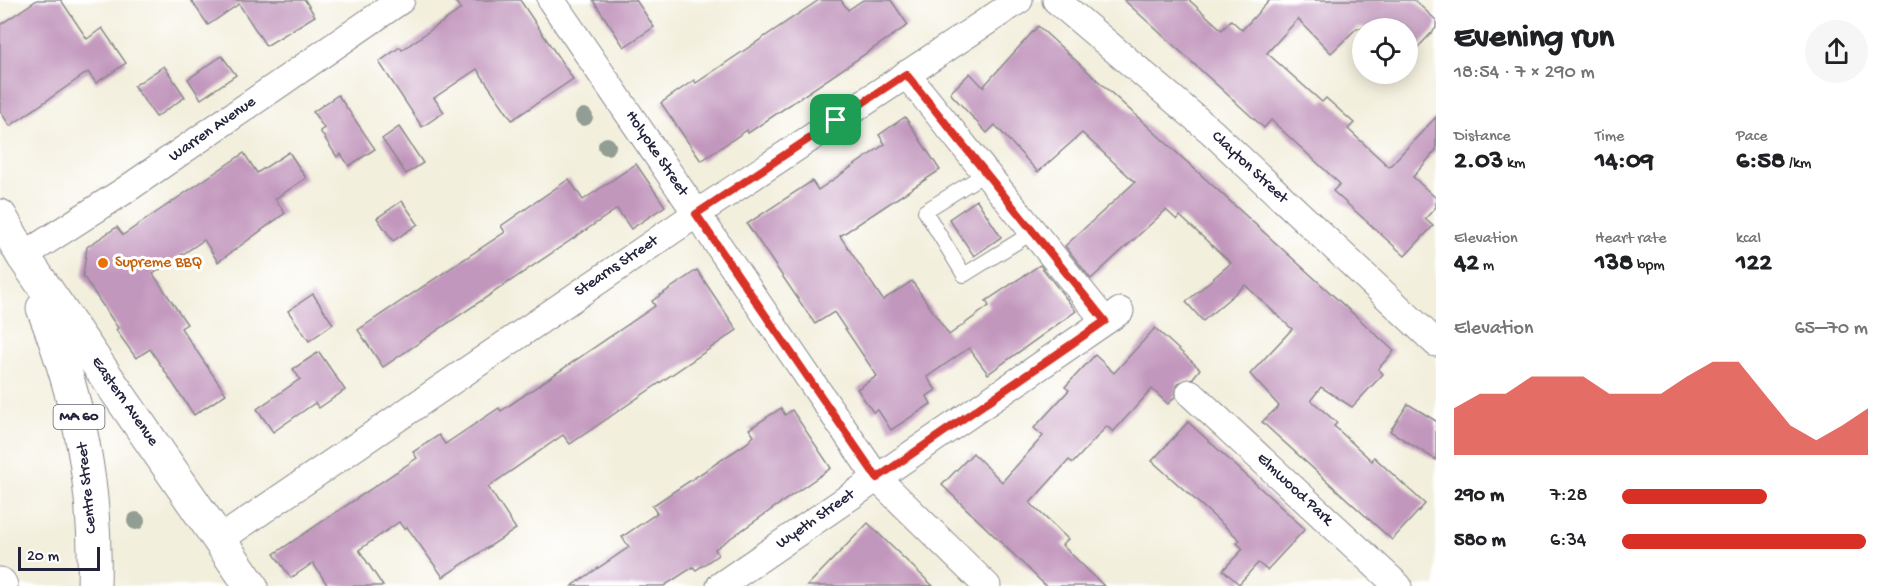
<!DOCTYPE html>
<html lang="en">
<head>
<meta charset="utf-8">
<style>
  :root { --surface:#fff; --page:#f6f6f6; --text:#202124; --muted:#757577; --accent:#d93025 }
  body { margin:0; font-family:"Gochi Hand",sans-serif; background:var(--page); color:var(--text); height:100vh; display:flex; flex-direction:column; font-size:22px; white-space:nowrap }
  * { box-sizing:border-box; margin:0 }
  p { font-size:20px; color:var(--muted) }
  .icon { flex:none; width:33px; height:33px; fill:none; stroke:currentColor; stroke-width:2; stroke-linecap:round; stroke-linejoin:round }
  .map { position:relative; flex:1; overflow:hidden }
  .details { display:flex; flex-direction:column; background:var(--surface); width:450px }
  .details>* { flex:none }
  .fabs { position:absolute; left:1352px; top:18px; display:grid; gap:12px }
  .fabs a { display:grid; place-items:center; width:66px; height:66px; border-radius:50%; background:var(--surface); box-shadow:0 3px 15px #0003; font-size:30px }
  .scale { position:absolute; left:18px; bottom:15px; width:82px; box-sizing:border-box; padding-left:6px; border:3px solid #22223b; border-top:0; font-size:16px; line-height:21px; white-space:nowrap; color:#22223b; -webkit-text-stroke:4px #fff; paint-order:stroke }
  .pin { position:absolute; display:grid; place-items:center; width:51px; height:51px; color:#fff; margin:-26px; border-radius:12px; box-shadow:0 3px 9px #0006 }
  .round { display:grid; place-items:center; flex:none; width:63px; height:63px; border-radius:32px; background:var(--page) }
  .head { display:flex; align-items:center; justify-content:space-between; height:102px; padding:0 18px }
  h1 { font-size:33px; font-weight:800; line-height:45px }
  .figures { display:grid; grid-template-columns:repeat(3,1fr); gap:9px; height:102px; padding:6px 18px }
  .figures div { display:grid; align-content:center }
  .figures b { font-size:26px; font-weight:800 }
  .figures small { font-size:16px; font-weight:400 }
  .figures p { font-size:16px }
  .chart { height:168px; padding:12px 18px }
  .chart p { display:flex; justify-content:space-between }
  .chart svg { width:100%; height:108px; margin-top:6px; fill:var(--accent); opacity:.7 }
  ul { padding:0 18px; list-style:none; font-size:20px }
  li { display:grid; grid-template-columns:96px 72px 1fr; align-items:center; height:45px }
  li i { height:15px; border-radius:8px; background:var(--accent) }
  main { display:flex; flex:1; min-height:0 }
  .map>svg:first-child { display:block }
  .building { fill:#c297bd }
  .lines { fill:none; stroke-linecap:round; stroke-linejoin:round }
  .lane-casing { stroke:#8a888c; stroke-width:16 }
  .street-casing { stroke:#8a888c; stroke-width:29 }
  .primary-casing { stroke:#8a888c; stroke-width:35 }
  .lane { stroke:#fff; stroke-width:14 }
  .street { stroke:#fff; stroke-width:27 }
  .primary { stroke:#fff; stroke-width:33 }
  .tree { fill:#929e94 }
  .route-casing { stroke:#fff; stroke-width:12 }
  .route { stroke:#d93025; stroke-width:8 }
  .food-dot { fill:#e8710a; stroke:#fff; stroke-width:2 }
  .labels { text-anchor:middle; dominant-baseline:central; stroke-width:6; stroke-linejoin:round; paint-order:stroke }
  .shield { fill:#fff; stroke:#646476; stroke-width:1.5 }
  .shield-label { font-size:15px; font-weight:bold; fill:#22223b }
  .street-label { font-size:16px; fill:#22223b; stroke:#fff }
  .food-label { font-size:16px; fill:#c56008; stroke:#fff; text-anchor:start }
</style>
</head>
<body>
<main>
<div class="map">
<svg width="1436" height="586" viewBox="0 0 1436 586">
  <rect width="100%" height="100%" fill="#fff"/>
  <filter id="ink" filterUnits="userSpaceOnUse"><feTurbulence type="fractalNoise" baseFrequency=".0167" numOctaves="2"/><feDisplacementMap in="SourceGraphic" scale="12" xChannelSelector="R" yChannelSelector="G"/><feConvolveMatrix kernelMatrix="1 2 1 2 8 2 1 2 1" color-interpolation-filters="sRGB"/></filter>
  <filter id="wash" filterUnits="userSpaceOnUse"><feTurbulence type="fractalNoise" baseFrequency=".008" numOctaves="4" result="noise"/><feDisplacementMap in="SourceGraphic" scale="24" xChannelSelector="R" yChannelSelector="G"/><feGaussianBlur stdDeviation="1.35" result="paint"/><feColorMatrix in="noise" values="0 0 0 0 0 0 0 0 0 0 0 0 0 0 0 0 0 1.4 0 .05"/><feComposite in="paint" operator="in"/></filter>
  <g filter="url(#wash)">
    <rect width="100%" height="100%" fill="#f3efdd"/>
    <g id="blocks">
      <g class="building">
        <polygon points="37,0 61,0 87,39 102,28 126,63 96,83 88,72 10,126 0,111 0,25"/>
        <polygon points="191,0 305,0 315,16 266,46 239,4 208,25"/>
        <polygon points="454,0 520,0 573,79 512,120 477,69 434,98 444,112 422,127 379,62 400,47 402,50 461,9"/>
        <polygon points="593,0 636,0 654,27 624,47"/>
        <polygon points="819,0 841,0 848,10 863,0 891,0 908,25 748,133 747,130 701,161 661,103 694,80 696,83"/>
        <polygon points="1124,0 1189,0 1222,30 1231,20 1242,30 1270,0 1414,0 1436,20 1436,28 1407,59 1407,28 1357,28 1331,53 1298,19 1267,53 1322,102 1326,98 1354,123 1348,129 1389,167 1436,117 1436,150 1413,177 1436,198 1436,207 1425,219 1433,226 1405,256 1333,191 1340,184 1271,120 1264,128"/>
        <polygon points="1038,26 1394,351 1378,369 1383,374 1352,407 1321,387 1311,400 1337,423 1334,426 1372,461 1374,457 1425,504 1392,540 1262,422 1279,406 1250,374 1292,329 1245,285 1203,321 1186,302 1231,263 1180,216 1177,220 1166,210 1091,279 1065,246 1135,182 1082,133 1038,172 995,125 987,133 950,93 970,73 983,87"/>
        <polygon points="222,56 236,75 201,99 188,79"/>
        <polygon points="164,66 185,97 156,117 134,86"/>
        <polygon points="338,95 375,149 349,166 341,154 337,157 320,131 324,128 313,112"/>
        <polygon points="905,117 940,170 840,236 883,300 912,281 949,335 989,306 986,301 1040,265 1076,311 988,374 969,348 927,377 936,390 927,396 931,404 891,430 878,410 873,412 857,389 877,376 834,312 815,324 747,224 812,181 818,190 885,144 879,135"/>
        <polygon points="399,127 423,163 406,174 382,139"/>
        <polygon points="289,152 306,178 275,199 285,213 218,262 204,240 153,274 187,324 181,328 226,394 194,415 150,349 136,358 116,330 118,328 83,276 87,247 117,227 123,235 244,153 257,173"/>
        <polygon points="636,164 665,206 631,229 617,209 383,367 358,330 505,232 501,226 569,179 583,200"/>
        <polygon points="977,200 1001,237 974,256 949,219"/>
        <polygon points="402,201 418,224 393,241 377,218"/>
        <polygon points="697,270 737,330 570,444 563,435 488,487 516,529 443,577 407,527 404,529 399,522 359,550 383,586 328,586 313,563 291,578 274,554 417,458 413,452 439,435 445,444 499,408 501,411 655,306 652,301"/>
        <polygon points="313,294 333,324 309,341 288,311"/>
        <polygon points="1155,328 1200,369 1193,378 1178,383 1175,397 1168,404 1152,389 1113,432 1107,426 1073,463 1069,460 1030,503 1068,539 1062,545 1104,586 1046,586 942,485 973,453 1002,482 1043,436 1034,428 1069,390 1065,387 1095,355 1114,373"/>
        <polygon points="319,352 345,390 319,408 315,403 273,432 257,409 300,379 293,369"/>
        <polygon points="1408,404 1436,421 1436,460 1390,431"/>
        <polygon points="781,408 785,415 792,410 831,468 715,549 718,555 696,570 693,567 664,586 572,586 629,547 622,537 657,513 652,506 747,443 754,436 749,429"/>
        <polygon points="1188,422 1305,529 1267,570 1258,563 1239,584 1223,570 1243,549 1237,543 1240,540 1152,461"/>
        <polygon points="868,523 888,543 933,586 807,586"/>
      </g>
    </g>
  </g>
  <g filter="url(#ink)">
    <use href="#blocks" fill-opacity="0" stroke="#8a888c" stroke-width="1.5"/>
    <g class="lines">
      <g class="lane-casing">
        <polyline id="lane" points="986,173 925,211 964,275 1033,232"/>
      </g>
      <g class="street-casing">
        <g id="street">
          <polyline points="551,0 877,478 987,586"/>
          <polyline points="1056,0 1212,132 1436,343"/>
          <polyline points="906,74 1105,321"/>
          <polyline points="23,256 124,191 401,0"/>
          <polyline points="1190,393 1398,586"/>
          <polyline points="219,540 696,214 1019,0"/>
          <polyline points="720,586 1120,311"/>
        </g>
      </g>
      <g class="primary-casing">
        <g id="primary">
          <polyline points="0,216 23,256 251,586"/>
          <path d="M43,308c36,92 54,179 51,278"/>
          <polyline points="0,584 1,586"/>
        </g>
      </g>
      <use href="#lane" class="lane"/>
      <use href="#street" class="street"/>
      <use href="#primary" class="primary"/>
    </g>
    <g class="tree">
      <circle cx="584" cy="117" r="9"/>
      <circle cx="607" cy="146" r="9"/>
      <circle cx="136" cy="521" r="9"/>
    </g>
  </g>
  <g class="lines" filter="url(#ink)">
    <g class="route-casing">
      <polygon id="route" points="906,74 1105,321 877,478 696,214"/>
    </g>
    <use href="#route" class="route"/>
  </g>
  <circle class="food-dot" cx="103" cy="263" r="6"/>
  <g class="labels">
    <rect class="shield" x="53.5" y="405" width="51" height="24" rx="4.5"/>
    <g class="shield-label">
      <text x="79" y="417">MA 60</text>
    </g>
    <g class="street-label">
      <text transform="translate(213 130) rotate(-35)">Warren Avenue</text>
      <text transform="translate(656 154) rotate(56)">Holyoke Street</text>
      <text transform="translate(1249 168) rotate(43)">Clayton Street</text>
      <text transform="translate(617 267) rotate(-34)">Stearns Street</text>
      <text transform="translate(124 402) rotate(55)">Eastern Avenue</text>
      <text transform="translate(88 488) rotate(-96)">Centre Street</text>
      <text transform="translate(1294 490) rotate(43)">Elmwood Park</text>
      <text transform="translate(816 520) rotate(-35)">Wyeth Street</text>
    </g>
    <g class="food-label">
      <text x="115" y="263">Supreme BBQ</text>
    </g>
  </g>
</svg>
<div class="fabs">
<a><svg class="icon" aria-label="locate" viewBox="0 0 24 24"><circle cx="12" cy="12" r="6"/><path d="M12 2v4M12 18v4M2 12h4M18 12h4"/></svg></a>
</div>
<div class="scale">20 m</div>
<div class="pin" style="left:836px;top:120px;background:#1e9e55"><svg class="icon" aria-label="arrive" viewBox="0 0 24 24"><path d="M6 21V4h12l-3 4 3 4H6"/></svg></div>
</div>
<section class="details">
<div class="head"><div><h1>Evening run</h1><p>18:54 · 7 × 290 m</p></div><a class="round"><svg class="icon" aria-label="share" viewBox="0 0 24 24"><path d="M12 15V3M7 8l5-5 5 5M5 13v7h14v-7"/></svg></a></div>
<div class="figures">
<div><p>Distance</p><b>2.03<small> km</small></b></div>
<div><p>Time</p><b>14:09</b></div>
<div><p>Pace</p><b>6:58<small> /km</small></b></div>
</div>
<div class="figures">
<div><p>Elevation</p><b>42<small> m</small></b></div>
<div><p>Heart rate</p><b>138<small> bpm</small></b></div>
<div><p>kcal</p><b>122</b></div>
</div>
<div class="chart"><p><span>Elevation</span>65–70 m</p>
<svg viewBox="0 0 160 44" preserveAspectRatio="none"><path d="M0 44V25L10 19L20 19L30 12L40 12L50 12L60 19L70 19L80 19L90 12L100 6L110 6L120 19L130 32L140 38L150 32L160 25V44z"/></svg>
</div>
<ul>
<li><b>290 m</b>7:28<i style="width:59%"></i></li>
<li><b>580 m</b>6:34<i style="width:99%"></i></li>
</ul>
</section>
</main>
</body>
</html>
